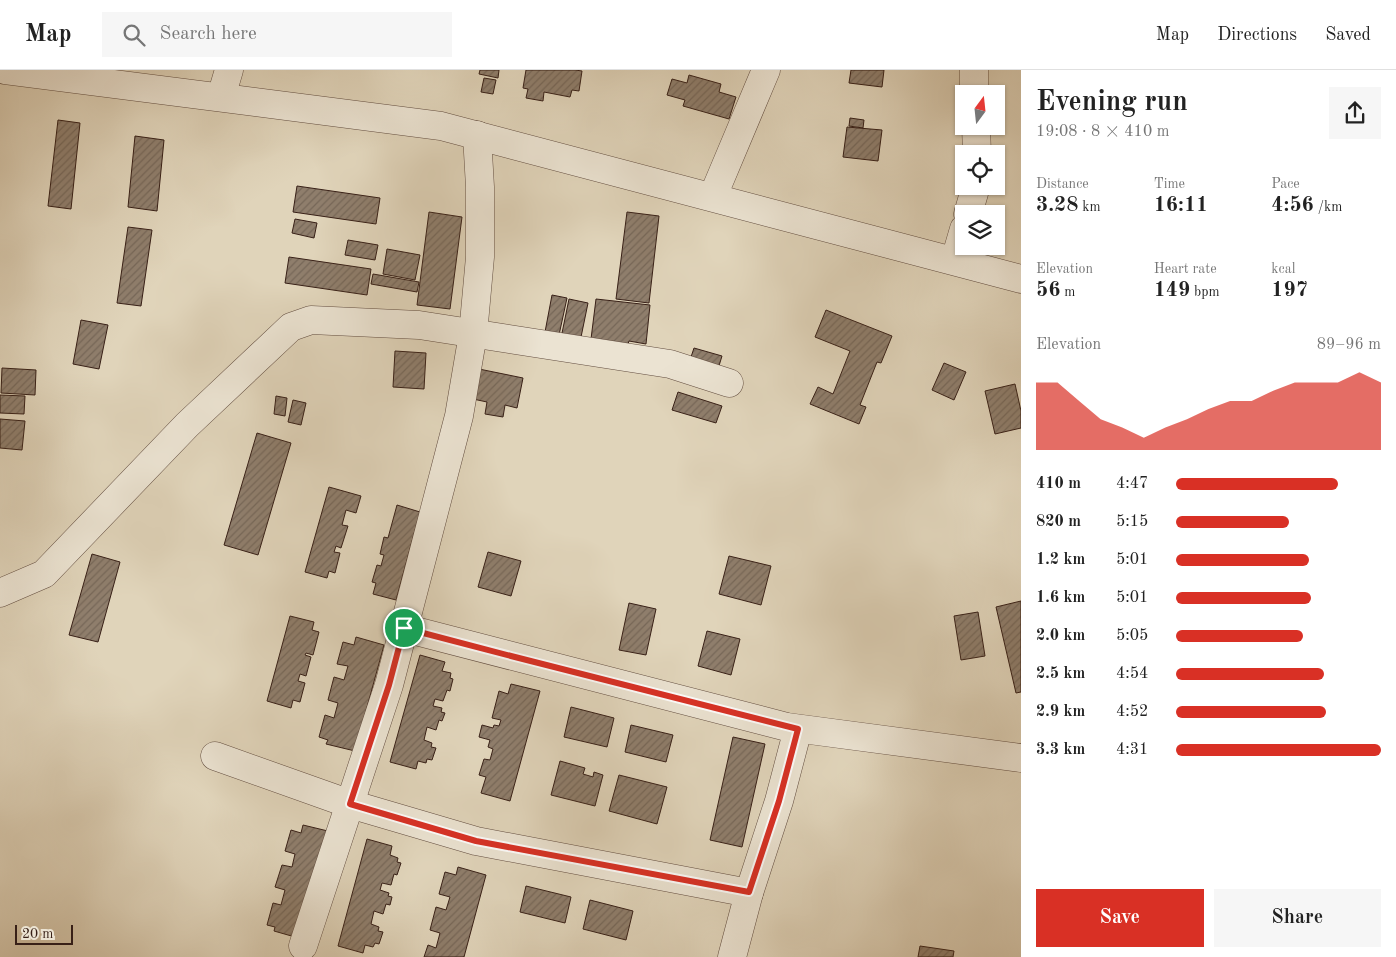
<!DOCTYPE html>
<html lang="en">
<head>
<meta charset="utf-8">
<style>
  :root { --surface:#fff; --page:#f6f6f6; --text:#222; --muted:#767676; --line:#e0e0e0; --accent:#d93025 }
  body { margin:0; font-family:"Old Standard TT",serif; background:var(--page); color:var(--text); height:100vh; display:flex; flex-direction:column; font-size:19px; white-space:nowrap }
  * { box-sizing:border-box; margin:0 }
  p { font-size:16px; color:var(--muted) }
  .icon { flex:none; width:28px; height:28px; fill:none; stroke:currentColor; stroke-width:2; stroke-linecap:round; stroke-linejoin:round }
  .map { position:relative; flex:1; overflow:hidden }
  .sheet { display:flex; flex-direction:column; background:var(--surface); width:375px }
  .sheet>* { flex:none }
  .needle { width:32px; rotate:15deg }
  .buttons { position:absolute; left:955px; top:15px; display:grid; gap:10px }
  .buttons a { display:grid; place-items:center; width:50px; height:50px; border-radius:0px; background:var(--surface); box-shadow:0 1px 4px #0004; font-size:25px }
  .scale { position:absolute; left:15px; bottom:12px; width:58px; box-sizing:border-box; padding-left:5px; border:2px solid #382017; border-top:0; font-size:14px; line-height:18px; white-space:nowrap; color:#382017; -webkit-text-stroke:4px #ebe3d2; paint-order:stroke }
  .pin { position:absolute; display:grid; place-items:center; width:42px; height:42px; color:#fff; margin:-21px; border:2px solid #fff; border-radius:50%; box-shadow:0 1px 5px #0007 }
  .round { display:grid; place-items:center; flex:none; width:52px; height:52px; border-radius:0px; background:var(--page) }
  .overview { display:flex; align-items:center; justify-content:space-between; height:85px; padding:0 15px }
  h1 { font-size:28px; font-weight:700; line-height:38px }
  .metrics { display:grid; grid-template-columns:repeat(3,1fr); gap:8px; height:85px; padding:5px 15px }
  .metrics div { display:grid; align-content:center }
  .metrics b { font-size:21px; font-weight:700 }
  .metrics small { font-size:14px; font-weight:400 }
  .metrics p { font-size:14px }
  .chart { height:140px; padding:10px 15px }
  .chart p { display:flex; justify-content:space-between }
  .chart svg { width:100%; height:90px; margin-top:5px; fill:var(--accent); opacity:.7 }
  .primary-button { display:flex; gap:10px; margin-top:auto; padding:10px 15px }
  .primary-button a { flex:1; height:58px; border-radius:0px; background:var(--accent); color:#fff; font-size:20px; font-weight:700; line-height:58px; text-align:center }
  .primary-button a+a { background:var(--page); color:var(--text) }
  ul { padding:0 15px; list-style:none; font-size:16px }
  li { display:grid; grid-template-columns:80px 60px 1fr; align-items:center; height:38px }
  li i { height:12px; border-radius:6px; background:var(--accent) }
  header { display:flex; align-items:center; gap:30px; box-sizing:border-box; height:70px; padding:0 25px; background:var(--surface); border-bottom:1px solid var(--line) }
  header strong { font-size:24px }
  nav { display:flex; gap:28px; margin-inline-start:auto; font-size:18px }
  .search { width:350px; height:45px; background:var(--page); display:flex; align-items:center; gap:12px; box-sizing:border-box; padding:0 18px; border-radius:0px; color:var(--muted); font-size:19px }
  main { display:flex; flex:1; min-height:0 }
  .map>svg:first-child { display:block }
  .building { fill:url(#building-hatch); stroke:#382017 }
  .lines { fill:none; stroke-linecap:round; stroke-linejoin:round }
  .minor-casing { stroke:#624d40; stroke-width:29 }
  .minor { stroke:#ebe3d2; stroke-width:28 }
  .route-casing { stroke:#fff; stroke-width:10 }
  .route { stroke:#d93025; stroke-width:6 }
</style>
</head>
<body>
<header>
<strong>Map</strong>
<div class="search"><svg class="icon" aria-label="search" viewBox="0 0 24 24"><circle cx="10" cy="10" r="6"/><path d="M15 15l6 6"/></svg>Search here</div>
<nav><a>Map</a><a>Directions</a><a>Saved</a></nav>
</header>
<main>
<div class="map">
<svg width="1021" height="887" viewBox="0 0 1021 887">
  <defs>
    <pattern id="building-hatch" width="6" height="6" patternUnits="userSpaceOnUse" patternTransform="scale(1.25)"><rect width="6" height="6" fill="#8f7e6c"/><path d="M-1 1l2-2M0 6l6-6M5 7l2-2" fill="none" stroke="#766758"/></pattern>
  </defs>
  <rect width="100%" height="100%" fill="#e0d4ba"/>
  <filter id="stains"><feTurbulence type="fractalNoise" baseFrequency=".004" numOctaves="4"/><feColorMatrix values="0 0 0 0 .2 0 0 0 0 .09 0 0 0 0 .02 0 0 0 .5 -.17"/></filter>
  <radialGradient id="worn" r=".72"><stop offset=".6" stop-color="#630" stop-opacity="0"/><stop offset="1" stop-color="#630" stop-opacity=".3"/></radialGradient>
  <g class="building">
    <polygon points="480,0 499,0 498,8 479,4"/>
    <polygon points="526,0 575,0 582,1 579,21 572,20 570,27 544,22 543,31 526,28 528,19 523,18"/>
    <polygon points="851,0 884,0 882,17 849,13"/>
    <polygon points="689,5 721,14 719,22 736,27 729,49 683,36 685,30 667,25 672,9 687,13"/>
    <polygon points="484,8 496,10 493,24 481,22"/>
    <polygon points="850,48 864,50 863,58 849,56"/>
    <polygon points="58,50 80,53 71,139 48,136"/>
    <polygon points="847,57 882,60 878,91 843,87"/>
    <polygon points="135,66 164,70 157,141 128,137"/>
    <polygon points="297,116 380,128 376,154 293,142"/>
    <polygon points="429,142 462,147 450,239 417,235"/>
    <polygon points="627,142 659,146 649,233 616,229"/>
    <polygon points="295,149 317,153 314,168 292,163"/>
    <polygon points="128,157 152,160 141,236 117,233"/>
    <polygon points="348,170 378,175 375,190 345,185"/>
    <polygon points="387,179 420,185 415,210 383,204"/>
    <polygon points="289,187 371,199 367,225 285,213"/>
    <polygon points="373,204 419,212 417,222 371,214"/>
    <polygon points="552,225 567,228 559,265 545,262"/>
    <polygon points="569,229 588,233 580,272 561,268"/>
    <polygon points="596,229 650,235 646,274 629,271 628,274 591,269"/>
    <polygon points="826,240 892,266 881,293 877,292 860,335 866,337 859,354 810,334 818,317 833,324 850,281 815,267"/>
    <polygon points="81,250 108,255 99,299 73,294"/>
    <polygon points="694,278 722,286 718,299 690,290"/>
    <polygon points="395,281 426,283 424,319 393,317"/>
    <polygon points="944,293 966,302 954,330 932,320"/>
    <polygon points="2,298 36,300 35,325 1,323"/>
    <polygon points="479,299 523,308 517,338 505,335 503,347 485,344 487,332 473,329"/>
    <polygon points="1015,314 1021,341 1021,358 995,364 985,321"/>
    <polygon points="678,322 722,336 716,353 672,340"/>
    <polygon points="0,325 25,326 24,344 0,343"/>
    <polygon points="276,326 287,328 285,346 274,344"/>
    <polygon points="293,330 306,333 301,355 288,352"/>
    <polygon points="0,349 25,351 22,380 0,378"/>
    <polygon points="257,363 291,373 258,485 224,475"/>
    <polygon points="329,417 361,426 356,443 346,440 342,455 348,456 341,478 336,476 334,482 340,483 335,503 329,501 327,508 305,502"/>
    <polygon points="397,435 420,442 396,530 373,524 376,513 372,512 377,495 381,496 384,485 380,484 384,467 388,468"/>
    <polygon points="488,482 521,491 511,526 478,517"/>
    <polygon points="92,484 120,492 98,572 69,565"/>
    <polygon points="729,486 771,496 761,535 719,524"/>
    <polygon points="1021,531 1021,622 1016,623 996,537"/>
    <polygon points="629,533 656,539 646,585 619,580"/>
    <polygon points="978,542 985,586 961,590 954,546"/>
    <polygon points="290,546 314,552 312,560 319,562 313,585 306,583 305,585 311,587 306,606 300,604 298,611 305,613 300,632 293,630 291,638 267,631"/>
    <polygon points="707,561 740,569 731,605 698,596"/>
    <polygon points="356,567 384,575 355,681 326,674 328,670 319,667 325,645 334,648 338,633 328,630 334,607 344,610 348,596 337,594 343,572 354,575"/>
    <polygon points="420,585 445,592 442,601 451,603 450,608 453,609 450,621 447,620 443,631 435,629 433,636 442,638 441,642 445,643 442,651 439,650 436,660 427,657 424,670 432,673 431,677 436,678 432,690 427,689 426,693 418,691 416,699 390,692"/>
    <polygon points="511,614 540,621 510,731 481,723 486,707 479,705 484,689 490,690 493,679 488,677 490,670 479,667 482,655 493,658 494,655 499,656 501,650 492,648 499,621 508,624"/>
    <polygon points="571,637 614,648 607,677 564,667"/>
    <polygon points="631,655 673,665 666,692 625,682"/>
    <polygon points="733,667 765,674 742,777 710,770"/>
    <polygon points="560,691 585,698 583,704 593,707 594,702 603,705 595,736 551,725"/>
    <polygon points="619,705 667,717 657,754 609,741"/>
    <polygon points="303,755 332,762 302,869 274,861 275,857 267,855 273,833 281,835 285,820 275,817 282,795 292,797 295,784 285,781 291,760 301,763"/>
    <polygon points="367,769 392,776 390,785 398,788 397,792 401,793 397,805 394,804 391,815 382,813 380,820 389,823 388,826 392,827 390,835 386,834 383,844 374,841 371,854 379,857 378,861 383,862 379,874 375,873 373,877 365,875 363,883 338,876"/>
    <polygon points="458,797 486,805 464,887 424,887 428,875 436,878 440,863 430,860 436,837 446,840 450,827 439,824 445,802 456,805"/>
    <polygon points="526,816 571,827 565,853 520,842"/>
    <polygon points="590,830 633,841 626,870 583,859"/>
    <polygon points="920,876 954,881 953,887 918,887"/>
  </g>
  <g class="lines">
    <g class="minor-casing">
      <g id="minor">
        <polyline points="5,0 441,56 1021,209"/>
        <polyline points="974,0 974,24"/>
        <polyline points="221,27 229,0"/>
        <polyline points="976,56 977,84"/>
        <polyline points="713,126 766,0"/>
        <polyline points="968,144 976,116"/>
        <polyline points="955,190 964,159"/>
        <polyline points="0,523 44,504 187,355 291,257 311,250 419,255 670,294 729,313"/>
        <polyline points="404,558 787,657 1021,688"/>
        <polyline points="215,686 350,734 476,771 749,823"/>
        <polyline points="303,876 389,615 459,346 473,264 480,187 480,117 477,65"/>
        <polyline points="732,887 749,823 779,731 798,659"/>
      </g>
    </g>
    <use href="#minor" class="minor"/>
  </g>
  <g class="lines">
    <g class="route-casing">
      <polygon id="route" points="404,558 511,586 798,659 779,731 749,822 476,771 350,734 389,615"/>
    </g>
    <use href="#route" class="route"/>
  </g>
  <rect width="100%" height="100%" filter="url(#stains)"/>
  <rect width="100%" height="100%" fill="url(#worn)"/>
</svg>
<div class="buttons">
<a><svg class="needle" viewBox="-14 -14 28 28"><path d="M0-13l5 13h-10z" fill="#e53935"/><path d="M0 13l5-13h-10z" fill="#767676"/></svg></a>
<a><svg class="icon" aria-label="locate" viewBox="0 0 24 24"><circle cx="12" cy="12" r="6"/><path d="M12 2v4M12 18v4M2 12h4M18 12h4"/></svg></a>
<a><svg class="icon" aria-label="layers" viewBox="0 0 24 24"><path d="M12 4l9 5-9 5-9-5zM3 14l9 5 9-5"/></svg></a>
</div>
<div class="scale">20 m</div>
<div class="pin" style="left:404px;top:558px;background:#1e9e55"><svg class="icon" aria-label="arrive" viewBox="0 0 24 24"><path d="M6 21V4h12l-3 4 3 4H6"/></svg></div>
</div>
<section class="sheet">
<div class="overview"><div><h1>Evening run</h1><p>19:08 · 8 × 410 m</p></div><a class="round"><svg class="icon" aria-label="share" viewBox="0 0 24 24"><path d="M12 15V3M7 8l5-5 5 5M5 13v7h14v-7"/></svg></a></div>
<div class="metrics">
<div><p>Distance</p><b>3.28<small> km</small></b></div>
<div><p>Time</p><b>16:11</b></div>
<div><p>Pace</p><b>4:56<small> /km</small></b></div>
</div>
<div class="metrics">
<div><p>Elevation</p><b>56<small> m</small></b></div>
<div><p>Heart rate</p><b>149<small> bpm</small></b></div>
<div><p>kcal</p><b>197</b></div>
</div>
<div class="chart"><p><span>Elevation</span>89–96 m</p>
<svg viewBox="0 0 160 44" preserveAspectRatio="none"><path d="M0 44V11L10 11L20 20L30 29L40 33L50 38L60 33L70 29L80 24L90 20L100 20L110 15L120 11L130 11L140 11L150 6L160 11V44z"/></svg>
</div>
<ul>
<li><b>410 m</b>4:47<i style="width:79%"></i></li>
<li><b>820 m</b>5:15<i style="width:55%"></i></li>
<li><b>1.2 km</b>5:01<i style="width:65%"></i></li>
<li><b>1.6 km</b>5:01<i style="width:66%"></i></li>
<li><b>2.0 km</b>5:05<i style="width:62%"></i></li>
<li><b>2.5 km</b>4:54<i style="width:72%"></i></li>
<li><b>2.9 km</b>4:52<i style="width:73%"></i></li>
<li><b>3.3 km</b>4:31<i style="width:100%"></i></li>
</ul>
<div class="primary-button"><a>Save</a><a>Share</a></div>
</section>
</main>
</body>
</html>
